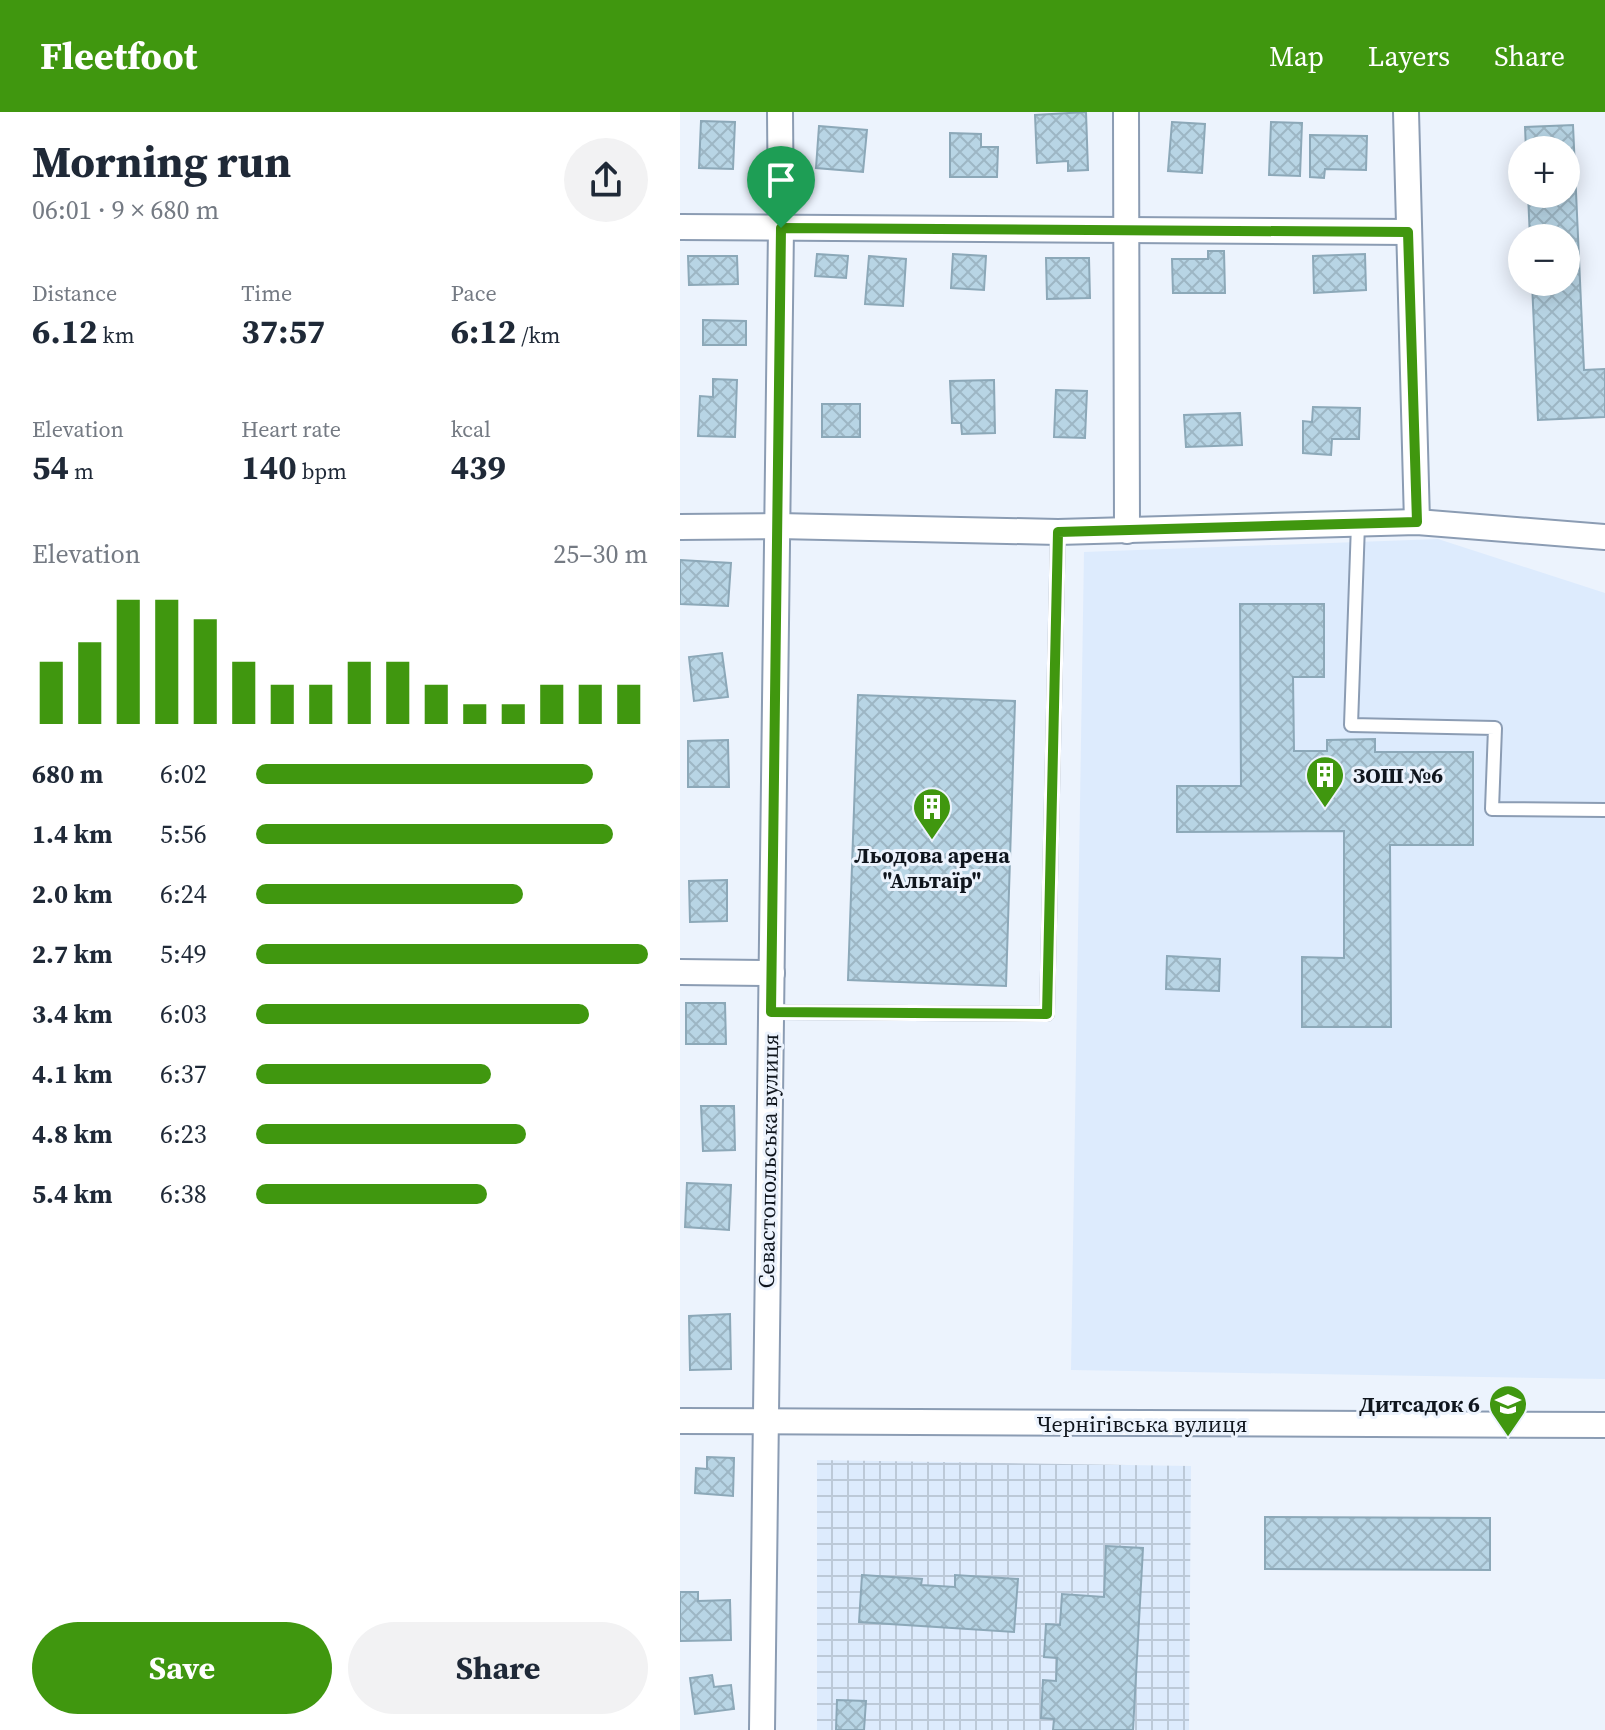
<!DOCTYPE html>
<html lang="en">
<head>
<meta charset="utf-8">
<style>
  :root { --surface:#fff; --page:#f2f2f3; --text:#1f2937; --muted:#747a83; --accent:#40970f }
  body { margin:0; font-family:"Source Serif 4",serif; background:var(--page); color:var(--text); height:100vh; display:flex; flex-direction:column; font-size:30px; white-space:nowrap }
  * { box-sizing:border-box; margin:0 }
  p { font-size:26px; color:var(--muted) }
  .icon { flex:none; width:44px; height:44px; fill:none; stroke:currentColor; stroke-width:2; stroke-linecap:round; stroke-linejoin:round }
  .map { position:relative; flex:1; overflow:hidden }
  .panel { display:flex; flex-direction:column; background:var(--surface); width:680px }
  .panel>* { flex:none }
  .buttons { position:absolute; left:828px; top:24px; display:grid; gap:16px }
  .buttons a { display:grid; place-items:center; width:72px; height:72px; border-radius:50%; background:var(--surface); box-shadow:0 4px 20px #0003; font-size:40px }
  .pin { position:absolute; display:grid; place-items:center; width:68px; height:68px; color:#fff; margin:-82px -34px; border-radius:50% 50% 50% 0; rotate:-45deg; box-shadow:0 0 8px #0007 }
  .pin .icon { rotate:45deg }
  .round { display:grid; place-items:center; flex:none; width:84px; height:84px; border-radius:42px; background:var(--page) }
  .headline { display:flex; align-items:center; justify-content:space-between; height:136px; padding:0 32px }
  h1 { font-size:44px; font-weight:700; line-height:60px }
  .metrics { display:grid; grid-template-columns:repeat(3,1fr); gap:12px; height:136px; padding:8px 32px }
  .metrics div { display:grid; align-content:center }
  .metrics b { font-size:34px; font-weight:700 }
  .metrics small { font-size:22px; font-weight:400 }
  .metrics p { font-size:22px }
  .chart { height:224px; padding:16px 32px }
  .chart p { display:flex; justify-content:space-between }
  .chart svg { width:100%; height:144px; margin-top:8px; stroke:var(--accent); stroke-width:6 }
  .button { display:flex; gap:16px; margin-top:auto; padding:16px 32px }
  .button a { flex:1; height:92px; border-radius:48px; background:var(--accent); color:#fff; font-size:32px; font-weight:700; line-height:92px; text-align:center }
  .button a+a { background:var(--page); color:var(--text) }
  ul { padding:0 32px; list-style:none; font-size:26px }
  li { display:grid; grid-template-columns:128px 96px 1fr; align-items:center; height:60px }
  li i { height:20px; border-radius:10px; background:var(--accent) }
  header { display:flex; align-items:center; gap:48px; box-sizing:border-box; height:112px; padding:0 40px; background:var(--accent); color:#fff }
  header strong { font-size:38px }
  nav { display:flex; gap:44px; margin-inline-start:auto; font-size:28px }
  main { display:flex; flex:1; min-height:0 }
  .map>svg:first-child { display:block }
  .built { fill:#ddebfd }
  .industrial { fill:url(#industrial-grid); fill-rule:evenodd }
  .building { fill:url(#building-cross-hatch); stroke:#8ca8b8; stroke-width:2 }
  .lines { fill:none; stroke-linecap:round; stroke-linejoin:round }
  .service-casing { stroke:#8b9cb3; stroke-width:16 }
  .minor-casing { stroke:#8b9cb3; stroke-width:28 }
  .service { stroke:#fff; stroke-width:12 }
  .minor { stroke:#fff; stroke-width:24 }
  .route-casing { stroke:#fff; stroke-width:16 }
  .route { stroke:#40970f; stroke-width:10 }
  .labels { text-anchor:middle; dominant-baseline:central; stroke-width:6; stroke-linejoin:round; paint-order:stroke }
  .poi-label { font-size:22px; font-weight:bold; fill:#0f151d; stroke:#ecf3fd; text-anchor:start }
  .street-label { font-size:22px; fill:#0f151d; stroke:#ecf3fd }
</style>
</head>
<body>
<header>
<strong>Fleetfoot</strong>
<nav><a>Map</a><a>Layers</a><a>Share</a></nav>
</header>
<main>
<section class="panel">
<div class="headline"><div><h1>Morning run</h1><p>06:01 · 9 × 680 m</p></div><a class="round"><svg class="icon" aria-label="share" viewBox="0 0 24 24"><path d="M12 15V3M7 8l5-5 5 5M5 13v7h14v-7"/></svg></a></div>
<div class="metrics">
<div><p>Distance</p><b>6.12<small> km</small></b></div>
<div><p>Time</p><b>37:57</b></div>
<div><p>Pace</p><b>6:12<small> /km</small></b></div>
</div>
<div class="metrics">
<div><p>Elevation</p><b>54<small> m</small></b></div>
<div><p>Heart rate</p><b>140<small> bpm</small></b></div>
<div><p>kcal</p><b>439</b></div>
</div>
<div class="chart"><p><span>Elevation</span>25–30 m</p>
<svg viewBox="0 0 160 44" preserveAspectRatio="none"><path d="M5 44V25M15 44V19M25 44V6M35 44V6M45 44V12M55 44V25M65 44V32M75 44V32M85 44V25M95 44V25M105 44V32M115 44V38M125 44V38M135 44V32M145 44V32M155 44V32"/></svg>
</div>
<ul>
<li><b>680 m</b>6:02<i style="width:86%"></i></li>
<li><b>1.4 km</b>5:56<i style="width:91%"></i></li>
<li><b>2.0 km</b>6:24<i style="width:68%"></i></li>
<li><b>2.7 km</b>5:49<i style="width:100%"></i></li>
<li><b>3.4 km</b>6:03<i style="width:85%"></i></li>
<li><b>4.1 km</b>6:37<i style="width:60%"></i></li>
<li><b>4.8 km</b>6:23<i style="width:69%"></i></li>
<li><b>5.4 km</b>6:38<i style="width:59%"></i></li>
</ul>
<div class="button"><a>Save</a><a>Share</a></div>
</section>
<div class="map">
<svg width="925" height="1618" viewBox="0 0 925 1618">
  <defs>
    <pattern id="industrial-grid" width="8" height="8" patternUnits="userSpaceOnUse" patternTransform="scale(2)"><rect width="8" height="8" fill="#ddebfd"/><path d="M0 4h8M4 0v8" fill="none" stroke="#bcc9d8"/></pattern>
    <pattern id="building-cross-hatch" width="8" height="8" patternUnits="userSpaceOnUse" patternTransform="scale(2)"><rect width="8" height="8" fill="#b8d5e5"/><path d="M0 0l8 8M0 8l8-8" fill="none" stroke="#9db6c4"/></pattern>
  </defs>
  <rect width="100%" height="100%" fill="#ecf3fd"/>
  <polygon class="built" points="758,427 925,481 925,1267 391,1258 404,440"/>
  <path class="industrial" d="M137,1348l374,6 -2,264h-56l10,-181 -37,-2 -2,50 -42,-3 -2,31h-14l-2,32 13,1 -1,23 -13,-1 11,39 -1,11h-189l1,-28 -27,-2 -2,30h-19zM182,1463l59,4v6l34,2v-11l62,3 -3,52 -155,-9z"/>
  <g class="building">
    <polygon points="406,0 408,58 388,59 388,49 357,51 355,3"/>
    <polygon points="21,9 55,10 53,57 19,56"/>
    <polygon points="492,10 525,12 522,61 488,59"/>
    <polygon points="591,10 622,11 620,64 589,63"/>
    <polygon points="893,13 904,258 925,257 925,305 858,308 852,170 886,170 886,126 850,126 848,82 886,82 886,38 846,38 845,15"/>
    <polygon points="139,14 187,18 183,60 136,56"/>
    <polygon points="270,21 301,22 301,35 318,35 317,65 270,65"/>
    <polygon points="630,23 687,24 686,58 645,57 644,66 630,65"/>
    <polygon points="528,139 544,139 545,181 493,181 492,147 528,147"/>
    <polygon points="137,142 168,144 166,166 135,164"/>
    <polygon points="273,142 306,144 304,178 271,176"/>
    <polygon points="685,142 686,178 634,181 633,144"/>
    <polygon points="8,144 57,144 58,172 9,173"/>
    <polygon points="189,144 226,147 223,194 185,192"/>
    <polygon points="366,146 409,146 410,186 367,187"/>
    <polygon points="23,208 66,209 66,233 23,233"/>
    <polygon points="33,267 57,268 55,325 18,324 20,284 33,285"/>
    <polygon points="314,268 315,321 282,322 281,311 272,311 270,269"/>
    <polygon points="376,278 407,279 405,326 374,325"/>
    <rect x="142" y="292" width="38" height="33"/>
    <polygon points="633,295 680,296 679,327 652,327 651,343 623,341 623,309 632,310"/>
    <polygon points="560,301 562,333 506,335 504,303"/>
    <polygon points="0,448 51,451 48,494 0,492"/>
    <polygon points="560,492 644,492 644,565 613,565 614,639 647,639 647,628 695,627 695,640 793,640 793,733 710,733 711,915 622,915 622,845 664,846 664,719 497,720 497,674 561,674"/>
    <polygon points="42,541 48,585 14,589 9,545"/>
    <polygon points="178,583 335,589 326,874 168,868"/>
    <polygon points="48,628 49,675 8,675 8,629"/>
    <polygon points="47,768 47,809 10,810 9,769"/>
    <polygon points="487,844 540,847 539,879 486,877"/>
    <polygon points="6,891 45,891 46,932 6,932"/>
    <polygon points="21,994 54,994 55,1038 23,1039"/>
    <polygon points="7,1071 51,1073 49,1118 5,1115"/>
    <polygon points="50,1202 51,1257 10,1258 9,1204"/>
    <polygon points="27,1345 54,1346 53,1384 15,1381 16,1356 27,1357"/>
    <polygon points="585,1405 810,1406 810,1458 585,1457"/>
    <polygon points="426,1434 463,1436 453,1618 373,1618 374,1607 361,1606 363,1568 376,1569 377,1546 364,1545 366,1512 380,1513 382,1482 424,1485"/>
    <polygon points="182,1463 242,1467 241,1473 275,1475 275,1463 338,1467 334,1520 179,1510"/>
    <polygon points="0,1480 18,1480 18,1489 50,1488 51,1528 0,1529"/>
    <polygon points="32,1563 34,1575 51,1573 54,1597 15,1602 10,1566"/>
    <polygon points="157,1588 186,1589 184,1618 156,1618"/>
  </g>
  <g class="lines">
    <g class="service-casing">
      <g id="service">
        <polyline points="678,412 671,613 815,616 812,697 925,698"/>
        <polyline points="91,900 367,902 378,420"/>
      </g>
    </g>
    <g class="minor-casing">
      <g id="minor">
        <polyline points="446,0 447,419"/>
        <polyline points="726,0 737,410"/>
        <polyline points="0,115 728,120"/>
        <polyline points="0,415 98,414 378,420 737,410 925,425"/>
        <polyline points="0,860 92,861"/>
        <polyline points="0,1309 925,1313"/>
        <polyline points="82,1618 101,116 100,0"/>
      </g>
    </g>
    <use href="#service" class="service"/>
    <use href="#minor" class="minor"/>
  </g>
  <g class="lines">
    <g class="route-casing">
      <polygon id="route" points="101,116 728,120 737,410 378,420 367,902 91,900"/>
    </g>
    <use href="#route" class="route"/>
  </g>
  <defs>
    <g id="building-pin" transform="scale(2)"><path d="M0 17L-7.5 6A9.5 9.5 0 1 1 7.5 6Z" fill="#40970f" stroke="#ecf3fd"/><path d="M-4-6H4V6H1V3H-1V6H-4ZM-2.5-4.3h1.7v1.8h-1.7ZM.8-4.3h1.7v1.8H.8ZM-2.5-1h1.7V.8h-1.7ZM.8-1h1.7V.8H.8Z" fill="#fff"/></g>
    <g id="school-pin" transform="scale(2)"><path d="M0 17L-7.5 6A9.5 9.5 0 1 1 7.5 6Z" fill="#40970f" stroke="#ecf3fd"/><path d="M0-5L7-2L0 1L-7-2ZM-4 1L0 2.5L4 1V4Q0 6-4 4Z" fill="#fff"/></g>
  </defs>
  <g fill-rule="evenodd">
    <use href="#building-pin" x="645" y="663"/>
    <use href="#building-pin" x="252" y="695"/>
    <use href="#school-pin" x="828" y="1292"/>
  </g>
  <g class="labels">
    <g class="poi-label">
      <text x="673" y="663">ЗОШ №6</text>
      <text x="252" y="743" text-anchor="middle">Льодова арена<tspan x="252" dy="25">"Альтаїр"</tspan></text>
      <text x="800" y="1292" text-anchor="end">Дитсадок 6</text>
    </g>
    <g class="street-label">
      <text transform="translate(88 1049) rotate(-89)">Севастопольська вулиця</text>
      <text x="462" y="1312">Чернігівська вулиця</text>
    </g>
  </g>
</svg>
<div class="buttons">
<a>+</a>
<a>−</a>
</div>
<div class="pin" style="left:101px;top:116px;background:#1e9e55"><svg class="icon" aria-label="arrive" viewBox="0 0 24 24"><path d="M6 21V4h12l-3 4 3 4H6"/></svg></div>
</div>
</main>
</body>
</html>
